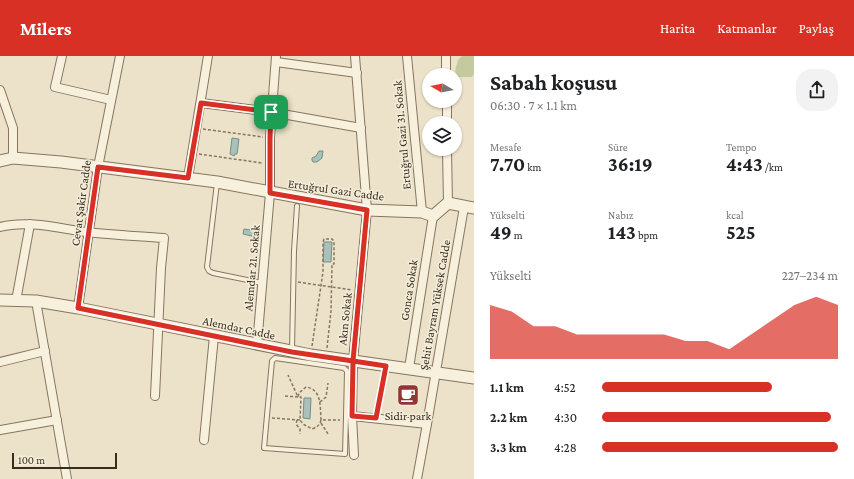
<!DOCTYPE html>
<html lang="tr">
<head>
<meta charset="utf-8">
<style>
  :root { --surface:#fff; --page:#f2f2f2; --text:#202124; --muted:#757577; --accent:#d93025 }
  body { margin:0; font-family:"Crimson Pro",serif; background:var(--page); color:var(--text); height:100vh; display:flex; flex-direction:column; font-size:15px; white-space:nowrap }
  * { box-sizing:border-box; margin:0 }
  p { font-size:13px; color:var(--muted) }
  .icon { flex:none; width:22px; height:22px; fill:none; stroke:currentColor; stroke-width:2; stroke-linecap:round; stroke-linejoin:round }
  .map { position:relative; flex:1; overflow:hidden }
  .panel { display:flex; flex-direction:column; background:var(--surface); width:380px }
  .panel>* { flex:none }
  .needle { width:26px; rotate:279deg }
  .controls { position:absolute; left:422px; top:12px; display:grid; gap:8px }
  .controls a { display:grid; place-items:center; width:40px; height:40px; border-radius:50%; background:var(--surface); box-shadow:0 1px 3px #0004; font-size:20px }
  .scale { position:absolute; left:12px; bottom:10px; width:105px; box-sizing:border-box; padding-left:4px; border:2px solid #392d21; border-top:0; font-size:11px; line-height:14px; white-space:nowrap; color:#392d21; -webkit-text-stroke:3px #f4edd9; paint-order:stroke }
  .pin { position:absolute; display:grid; place-items:center; width:34px; height:34px; color:#fff; margin:-17px; border-radius:8px; box-shadow:0 2px 6px #0006 }
  .round { display:grid; place-items:center; flex:none; width:42px; height:42px; border-radius:16px; background:var(--page) }
  .overview { display:flex; align-items:center; justify-content:space-between; height:68px; padding:0 16px }
  h1 { font-size:22px; font-weight:700; line-height:30px }
  .stats { display:grid; grid-template-columns:repeat(3,1fr); gap:6px; height:68px; padding:4px 16px }
  .stats div { display:grid; align-content:center }
  .stats b { font-size:20px; font-weight:700 }
  .stats small { font-size:11px; font-weight:400 }
  .stats p { font-size:11px }
  .chart { height:112px; padding:8px 16px }
  .chart p { display:flex; justify-content:space-between }
  .chart svg { width:100%; height:72px; margin-top:4px; fill:var(--accent); opacity:.7 }
  ul { padding:0 16px; list-style:none; font-size:13px }
  li { display:grid; grid-template-columns:64px 48px 1fr; align-items:center; height:30px }
  li i { height:10px; border-radius:5px; background:var(--accent) }
  header { display:flex; align-items:center; gap:24px; box-sizing:border-box; height:56px; padding:0 20px; background:var(--accent); color:#fff }
  header strong { font-size:19px }
  nav { display:flex; gap:22px; margin-inline-start:auto; font-size:14px }
  main { display:flex; flex:1; min-height:0 }
  .map>svg:first-child { display:block }
  .green { fill:#c4ca9e }
  .water { fill:#aac1ba; stroke:#718f88 }
  .lines { fill:none; stroke-linecap:round; stroke-linejoin:round }
  .service-casing { stroke:#87755f; stroke-width:6 }
  .minor-casing { stroke:#87755f; stroke-width:10 }
  .tertiary-casing { stroke:#87755f; stroke-width:13 }
  .path { stroke:#87755f; stroke-width:1.5; stroke-dasharray:3 2; stroke-linecap:butt }
  .service { stroke:#f7f0dc; stroke-width:4 }
  .minor { stroke:#f7f0dc; stroke-width:8 }
  .tertiary { stroke:#f7f0dc; stroke-width:11 }
  .route-casing { stroke:#fff; stroke-width:8 }
  .route { stroke:#d93025; stroke-width:5 }
  .labels { text-anchor:middle; dominant-baseline:central; stroke-width:3; stroke-linejoin:round; paint-order:stroke }
  .street-label { font-size:12px; fill:#392d21; stroke:#f4edd9 }
  .poi-label { font-size:12px; fill:#392d21; stroke:#f4edd9 }
</style>
</head>
<body>
<header>
<strong>Milers</strong>
<nav><a>Harita</a><a>Katmanlar</a><a>Paylaş</a></nav>
</header>
<main>
<div class="map">
<svg width="474" height="423" viewBox="0 0 474 423">
  <rect width="100%" height="100%" fill="#ece2c9"/>
  <polygon class="green" points="462,0 474,0 474,18 472,21 458,21 455,15 458,4"/>
  <g class="water">
    <polygon points="232,82 239,83 237,98 235,98 234,100 230,98"/>
    <polygon points="319,95 323,95 322,102 317,106 313,106 312,104 312,102 316,100"/>
    <polygon points="244,173 257,175 256,181 243,178"/>
    <polygon points="324,186 332,186 331,206 323,206"/>
    <polygon points="304,342 311,342 310,363 303,362"/>
  </g>
  <g class="lines">
    <g class="service-casing">
      <g id="service">
        <polyline points="217,127 207,211 209,215 213,217 262,227"/>
        <polyline points="292,294 294,195 297,150"/>
        <polyline points="346,360 347,315 344,312 275,302 272,305 264,392 345,398 346,360 352,360"/>
        <polyline points="376,363 386,310"/>
      </g>
    </g>
    <g class="minor-casing">
      <g id="minor">
        <polyline points="62,0 55,31 111,44"/>
        <polyline points="407,0 422,156"/>
        <polyline points="446,0 446,19"/>
        <polyline points="276,6 357,17"/>
        <polyline points="0,34 13,72 13,102"/>
        <polyline points="447,45 447,67"/>
        <polyline points="201,47 271,56 361,72"/>
        <polyline points="447,93 448,147"/>
        <polyline points="188,122 208,0"/>
        <path d="M0,171c27,-7 58,1 86,5 26,3 52,4 78,6l-3,30 -6,128"/>
        <polyline points="16,245 30,168"/>
        <polyline points="36,245 67,423"/>
        <polyline points="78,252 98,111 120,0"/>
        <polyline points="257,289 270,137 270,81 276,0"/>
        <polyline points="0,306 45,295"/>
        <polyline points="409,312 433,160"/>
        <polyline points="352,360 427,368"/>
        <polyline points="0,374 57,364"/>
        <polyline points="204,384 214,280"/>
        <polyline points="354,399 352,360 353,305 367,154 355,0"/>
        <polyline points="417,423 427,368 464,151"/>
      </g>
    </g>
    <g class="tertiary-casing">
      <g id="tertiary">
        <polyline points="0,105 13,102 61,106 217,126 367,154 422,156 433,160 448,147 474,152"/>
        <polyline points="0,244 36,245 78,252 311,299 474,322"/>
      </g>
    </g>
    <g class="path">
      <polyline points="203,73 263,81"/>
      <polyline points="199,98 262,107"/>
      <polyline points="298,226 352,234"/>
      <polyline points="312,290 323,216 323,186 324,183 332,183 334,185 334,208 332,208 331,255 327,292"/>
      <polyline points="285,340 298,341 288,319"/>
      <polyline points="320,346 326,341 328,327"/>
      <polyline points="272,362 300,364"/>
      <polyline points="297,364 296,368 300,373 300,378"/>
      <path d="M321,364c-1,-13 1,-31 -15,-33l-7,6 -1,4h3l-1,23 3,4 9,5c5,-2 8,-4 9,-9h19"/>
      <polyline points="321,367 328,378"/>
    </g>
    <use href="#service" class="service"/>
    <use href="#minor" class="minor"/>
    <use href="#tertiary" class="tertiary"/>
  </g>
  <g class="lines">
    <g class="route-casing">
      <polyline id="route" points="271,56 201,47 188,122 98,111 78,252 292,296 353,305 352,360 376,362 386,310 353,305 367,154 270,137 270,82 271,56"/>
    </g>
    <use href="#route" class="route"/>
  </g>
  <defs>
    <g id="cafe-square" transform="scale(1.15)"><rect x="-9" y="-9" width="18" height="18" rx="4" fill="#923533" stroke="#f4edd9"/><path d="M-5.5-4.5H6V0H3Q3 3.5 0 3.5H-2.5Q-5.5 3.5-5.5 0ZM3-3.2v2h1.7v-2ZM-6 4.5H4V6H-6Z" fill="#fff"/></g>
  </defs>
  <g fill-rule="evenodd">
    <use href="#cafe-square" x="408" y="339"/>
  </g>
  <g class="labels">
    <g class="street-label">
      <text transform="translate(402 79) rotate(-95)">Ertuğrul Gazi 31. Sokak</text>
      <text transform="translate(336 134) rotate(8)">Ertuğrul Gazi Cadde</text>
      <text transform="translate(81 147) rotate(-82)">Cevat Şakir Cadde</text>
      <text transform="translate(252 212) rotate(-85)">Alemdar 21. Sokak</text>
      <text transform="translate(409 234) rotate(-81)">Gonca Sokak</text>
      <text transform="translate(435 249) rotate(-80)">Şehit Bayram Yüksek Cadde</text>
      <text transform="translate(345 263) rotate(-84)">Akın Sokak</text>
      <text transform="translate(239 272) rotate(12)">Alemdar Cadde</text>
    </g>
    <g class="poi-label">
      <text x="408" y="360">Sidir park</text>
    </g>
  </g>
</svg>
<div class="controls">
<a><svg class="needle" viewBox="-14 -14 28 28"><path d="M0-13l5 13h-10z" fill="#e53935"/><path d="M0 13l5-13h-10z" fill="#757577"/></svg></a>
<a><svg class="icon" aria-label="layers" viewBox="0 0 24 24"><path d="M12 4l9 5-9 5-9-5zM3 14l9 5 9-5"/></svg></a>
</div>
<div class="scale">100 m</div>
<div class="pin" style="left:271px;top:56px;background:#1e9e55"><svg class="icon" aria-label="arrive" viewBox="0 0 24 24"><path d="M6 21V4h12l-3 4 3 4H6"/></svg></div>
</div>
<section class="panel">
<div class="overview"><div><h1>Sabah koşusu</h1><p>06:30 · 7 × 1.1 km</p></div><a class="round"><svg class="icon" aria-label="share" viewBox="0 0 24 24"><path d="M12 15V3M7 8l5-5 5 5M5 13v7h14v-7"/></svg></a></div>
<div class="stats">
<div><p>Mesafe</p><b>7.70<small> km</small></b></div>
<div><p>Süre</p><b>36:19</b></div>
<div><p>Tempo</p><b>4:43<small> /km</small></b></div>
</div>
<div class="stats">
<div><p>Yükselti</p><b>49<small> m</small></b></div>
<div><p>Nabız</p><b>143<small> bpm</small></b></div>
<div><p>kcal</p><b>525</b></div>
</div>
<div class="chart"><p><span>Yükselti</span>227–234 m</p>
<svg viewBox="0 0 160 44" preserveAspectRatio="none"><path d="M0 44V11L10 15L20 24L30 24L40 29L50 29L60 29L70 29L80 29L90 33L100 33L110 38L120 29L130 20L140 11L150 6L160 11V44z"/></svg>
</div>
<ul>
<li><b>1.1 km</b>4:52<i style="width:72%"></i></li>
<li><b>2.2 km</b>4:30<i style="width:97%"></i></li>
<li><b>3.3 km</b>4:28<i style="width:100%"></i></li>
</ul>
</section>
</main>
</body>
</html>
